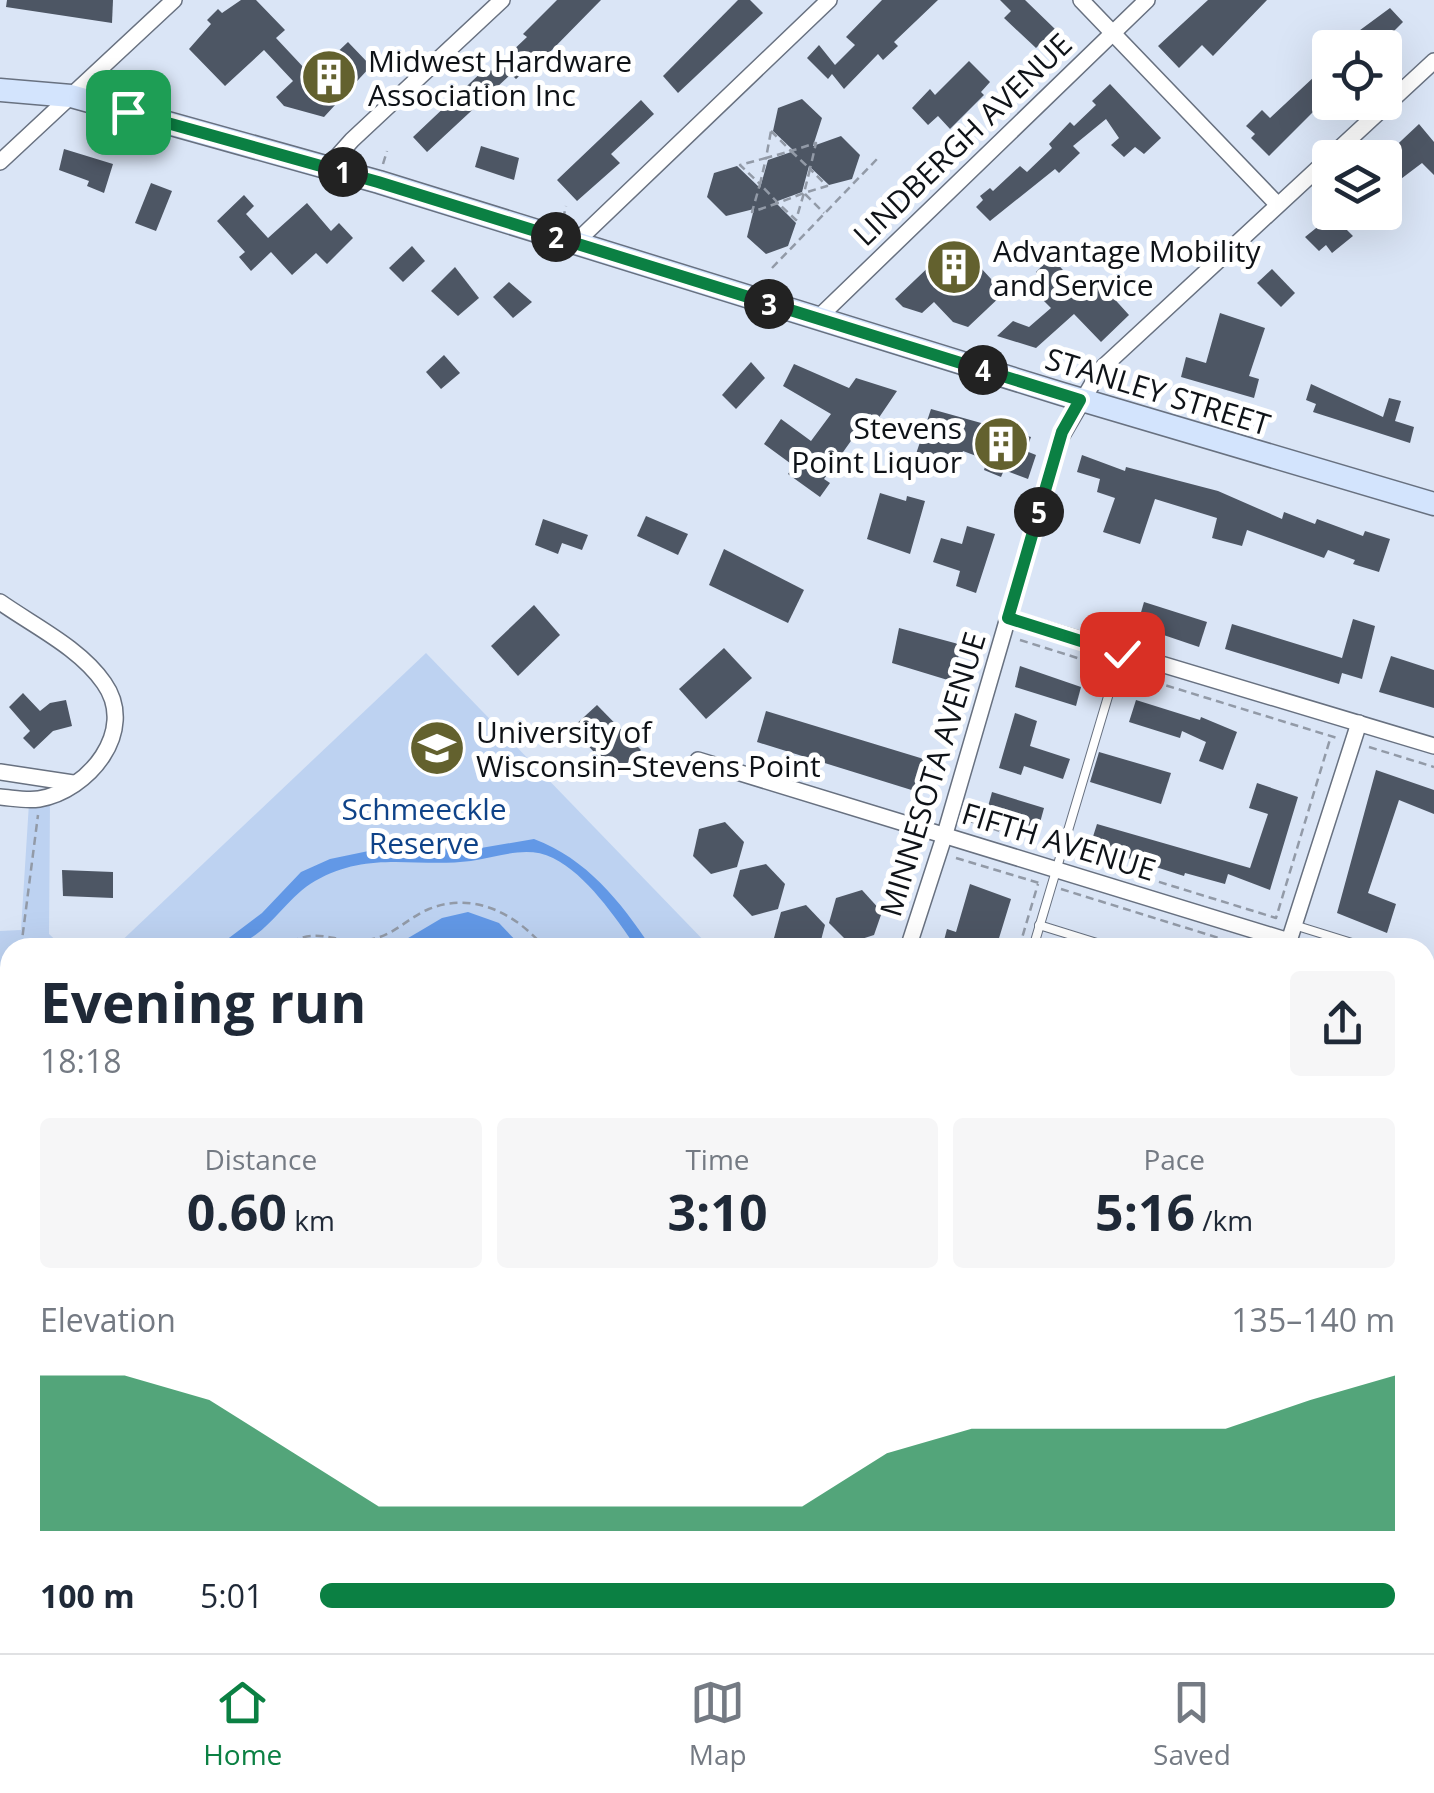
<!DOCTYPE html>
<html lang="en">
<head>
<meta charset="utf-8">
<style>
  :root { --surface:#fff; --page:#f6f6f7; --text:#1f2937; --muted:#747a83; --line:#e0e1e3; --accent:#0b8043 }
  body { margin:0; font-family:"Open Sans",sans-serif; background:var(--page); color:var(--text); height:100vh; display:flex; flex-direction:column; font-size:38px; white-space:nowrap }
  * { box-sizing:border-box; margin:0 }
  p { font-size:32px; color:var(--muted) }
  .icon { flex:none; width:55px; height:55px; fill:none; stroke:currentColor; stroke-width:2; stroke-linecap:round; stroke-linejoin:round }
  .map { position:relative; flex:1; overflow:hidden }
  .sheet { position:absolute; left:0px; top:938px; width:1435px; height:718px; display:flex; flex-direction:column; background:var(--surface); border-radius:30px 30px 0 0; box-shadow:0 10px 40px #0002 }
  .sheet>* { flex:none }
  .buttons { position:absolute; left:1312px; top:30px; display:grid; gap:20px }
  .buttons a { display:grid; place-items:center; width:90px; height:90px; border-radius:10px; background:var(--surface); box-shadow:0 10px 40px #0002; font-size:50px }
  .pin { position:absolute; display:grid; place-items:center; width:85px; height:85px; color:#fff; margin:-42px; border-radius:20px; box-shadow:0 5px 15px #0006 }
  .km { position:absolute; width:50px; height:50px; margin:-25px; border-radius:50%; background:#222; color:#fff; font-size:28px; line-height:50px; text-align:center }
  .round { display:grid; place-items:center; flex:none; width:105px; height:105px; border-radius:10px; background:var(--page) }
  .overview { display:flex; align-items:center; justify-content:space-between; height:170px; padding:0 40px }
  h1 { font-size:55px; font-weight:700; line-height:75px }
  .stats { display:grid; grid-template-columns:repeat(3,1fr); gap:15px; height:170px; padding:10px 40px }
  .stats div { display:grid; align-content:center; border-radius:10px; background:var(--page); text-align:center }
  .stats b { font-size:50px; font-weight:700 }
  .stats small { font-size:28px; font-weight:400 }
  .stats p { font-size:28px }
  .chart { height:280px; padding:20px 40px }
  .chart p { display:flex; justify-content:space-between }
  .chart svg { width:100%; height:180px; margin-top:10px; fill:var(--accent); opacity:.7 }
  ul { padding:0 40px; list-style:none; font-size:32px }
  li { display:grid; grid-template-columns:160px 120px 1fr; align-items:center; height:75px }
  li i { height:25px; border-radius:12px; background:var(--accent) }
  .tab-bar { display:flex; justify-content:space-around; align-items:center; height:140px; border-top:2px solid var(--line); background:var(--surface); font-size:28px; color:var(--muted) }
  .tab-bar a { display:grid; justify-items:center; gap:5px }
  .tab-bar .on { color:var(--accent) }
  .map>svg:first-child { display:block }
  .green { fill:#bdd2f1 }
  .water { fill:#6298e6 }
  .building { fill:#4d5664 }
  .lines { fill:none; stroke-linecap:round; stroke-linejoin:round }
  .lane-casing { stroke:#687180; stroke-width:10 }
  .street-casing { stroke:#687180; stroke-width:18 }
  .secondary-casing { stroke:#687180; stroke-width:25 }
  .path { stroke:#929aa7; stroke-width:2.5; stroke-dasharray:8 5; stroke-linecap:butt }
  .lane { stroke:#fff; stroke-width:8 }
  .street { stroke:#fff; stroke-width:15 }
  .secondary { stroke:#d3e4fd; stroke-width:22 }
  .route-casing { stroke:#fff; stroke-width:20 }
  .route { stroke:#0b8043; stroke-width:12 }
  .labels { text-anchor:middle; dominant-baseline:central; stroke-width:10; stroke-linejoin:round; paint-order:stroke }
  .poi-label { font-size:30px; fill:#0f1318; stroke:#fff; text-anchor:start }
  .street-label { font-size:30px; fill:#0f1318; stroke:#fff }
  .park-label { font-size:30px; fill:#0f4389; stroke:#fff }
</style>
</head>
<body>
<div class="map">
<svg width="1434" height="1653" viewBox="0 0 1434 1653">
  <rect width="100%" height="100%" fill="#dae5f6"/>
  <g class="green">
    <polygon points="426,653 710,947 114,948"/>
    <polygon points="50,801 49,934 63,947 10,948 10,1645 1413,1645 1420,1653 0,1653 0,931 21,930 29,803"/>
    <polygon points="1434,1326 1434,1637 1425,1628 1425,1334"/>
  </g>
  <g class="water">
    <path d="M534,839c53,20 86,62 117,108h-15c-21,-30 -49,-72 -83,-89 -26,-13 -54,-1 -82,3 -56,7 -102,-11 -156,20 -36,21 -51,67 -98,66l45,-34 39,-41 29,-13 53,-11 92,1z"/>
    <polygon points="468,912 499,923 522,947 393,947 442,918"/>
    <polygon points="531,1645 915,1645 908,1653 538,1653"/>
  </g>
  <g class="building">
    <polygon points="7,0 113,0 112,23 6,7"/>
    <polygon points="241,0 256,0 285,30 276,38 306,70 322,55 328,61 348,42 371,66 324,117 284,106 276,97 293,81 264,50 225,86 189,49 211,24 207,20 218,9 222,13"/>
    <polygon points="557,0 601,0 545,57 543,54 516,79 511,74 427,152 413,137 487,67 491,71 527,37 523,34"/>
    <polygon points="738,0 750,0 763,13 678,93 663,76"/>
    <polygon points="882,0 938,0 894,42 898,46 883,60 878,54 844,89 832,74 828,79 807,58 819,45 835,65 855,45 846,37"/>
    <polygon points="1000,0 1025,0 1055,29 1036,48 1004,18 1011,11"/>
    <polygon points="1208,0 1267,0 1213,56 1202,45 1179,68 1158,46"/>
    <polygon points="1390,8 1403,22 1377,48 1328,48 1347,30 1352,36"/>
    <polygon points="1330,56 1330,95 1269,156 1251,138 1255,134 1246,126 1262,110 1270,118 1315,76 1312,74"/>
    <polygon points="969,61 990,82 981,92 984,95 950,129 938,116 928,125 912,108 930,89 935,95"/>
    <polygon points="1110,84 1161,138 1144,154 1135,147 1124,157 1111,145 1119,138 1106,119 1073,146 1080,153 1059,173 1055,169 990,221 976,207 983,200 980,196 990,188 993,191 1020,166 1027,172 1052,148 1049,144 1070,122 1074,126 1096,105 1092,101"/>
    <polygon points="802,99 822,118 813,146 841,136 860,155 852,179 829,185 809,166 802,192 775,202 796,223 788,246 766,254 747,237 754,209 726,216 707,197 714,173 737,166 760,188 768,160 794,151 773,131 778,108"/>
    <polygon points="641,100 654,114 611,154 620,163 577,201 557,180"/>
    <polygon points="1419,124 1434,142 1434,175 1422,163 1385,191 1385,156"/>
    <polygon points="481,146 519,158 514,180 475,167"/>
    <polygon points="64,149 113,164 104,193 87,186 89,181 59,170"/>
    <polygon points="151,183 172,191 156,231 135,223"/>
    <polygon points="244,195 254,206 246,214 268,238 307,203 331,231 339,223 353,238 327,264 316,253 292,275 271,252 251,271 239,257 245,252 217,221"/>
    <polygon points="1336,212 1362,212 1346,229 1353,236 1332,253 1326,245 1319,251 1305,237"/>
    <polygon points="956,241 1004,293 968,327 953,322 934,302 922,313 903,307 895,299"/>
    <polygon points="412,246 425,261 403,282 389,268"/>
    <polygon points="1051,257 1086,295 1099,282 1129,315 1101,342 1074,314 1036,348 997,336 1013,321 1029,327 1051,308 1039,296 1049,286 1036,272"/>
    <polygon points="455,267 479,298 458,316 431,291"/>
    <polygon points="1272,269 1295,293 1281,307 1257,283"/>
    <polygon points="509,282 532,302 513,318 493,297"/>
    <polygon points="1220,313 1265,328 1249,376 1259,379 1254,398 1181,377 1186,357 1206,363"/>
    <polygon points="444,355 460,373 441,389 426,372"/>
    <polygon points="751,362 765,378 736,409 722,395"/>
    <polygon points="794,364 849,388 856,378 897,391 878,419 870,414 824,479 830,483 820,497 788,474 794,466 764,444 781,419 811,441 831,414 783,386"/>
    <polygon points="1311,384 1383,417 1389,398 1401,401 1395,421 1414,427 1410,443 1313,412 1316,404 1306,400"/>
    <polygon points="931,409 1031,437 1026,451 1036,455 1028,479 1004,470 1001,477 984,470 987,460 963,451 954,475 914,460"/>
    <polygon points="1082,455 1125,471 1126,467 1218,491 1282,519 1284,512 1315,524 1317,519 1363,536 1365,531 1390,539 1379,572 1353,564 1355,560 1328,550 1324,558 1247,530 1242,546 1212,538 1217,518 1155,499 1140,544 1103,532 1115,498 1097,492 1100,479 1077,472"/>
    <polygon points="880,493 906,501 907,496 925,501 910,554 867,539"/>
    <polygon points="646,516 688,534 678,555 637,536"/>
    <polygon points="543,519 588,535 582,550 562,543 558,554 535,545"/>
    <polygon points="967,526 995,534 976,593 956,586 960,571 933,562 941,538 962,544"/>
    <polygon points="724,549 804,590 788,623 709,585"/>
    <polygon points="1144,602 1207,622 1199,647 1137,626"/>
    <polygon points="534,605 560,635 518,676 491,646"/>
    <polygon points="1353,619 1375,626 1362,679 1342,673 1339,684 1225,649 1232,624 1342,658"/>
    <polygon points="899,628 962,645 951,681 892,663"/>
    <polygon points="724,648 752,678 706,719 679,689"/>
    <polygon points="1391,656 1434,670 1434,708 1379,692"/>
    <polygon points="1020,666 1081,687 1076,706 1015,687"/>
    <polygon points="23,693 40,711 50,703 66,700 72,726 53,731 34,749 23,738 30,731 9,707"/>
    <polygon points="1136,700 1200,720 1201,717 1237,732 1223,770 1199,761 1206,742 1182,731 1180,738 1129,722"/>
    <polygon points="597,705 641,750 615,775 572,728"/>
    <polygon points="766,711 927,760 918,792 757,742"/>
    <polygon points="1015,713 1037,721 1030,746 1070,759 1063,779 1024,766 1021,775 999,768"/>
    <polygon points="1099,752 1171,773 1161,804 1090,782"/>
    <polygon points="1376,770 1434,790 1434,814 1399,800 1368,893 1396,904 1387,933 1337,913"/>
    <polygon points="1257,783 1298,797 1270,890 1228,874 1225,884 1185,873 1184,876 1090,846 1097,824 1250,868 1268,814 1249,808"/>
    <polygon points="992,792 1044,808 1038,830 986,814"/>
    <polygon points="725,822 744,842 737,867 711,874 693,856 699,829"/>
    <polygon points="766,864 785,884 778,909 752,916 733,896 740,870"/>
    <polygon points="62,870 113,872 113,898 63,896"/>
    <polygon points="970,884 1011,899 996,948 942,948 947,929 956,932"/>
    <polygon points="862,890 882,912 874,935 849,943 829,923 836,898"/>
    <polygon points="806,905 825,925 819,948 782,948 774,938 781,912"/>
  </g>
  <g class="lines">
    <g class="lane-casing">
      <g id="lane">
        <polyline points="1039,925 1113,948"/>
        <polyline points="1294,925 1368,948"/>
        <polyline points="1033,948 1121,653"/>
        <polyline points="1425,965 1434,968"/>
        <polyline points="1425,1103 1434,1106"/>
      </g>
    </g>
    <g class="street-casing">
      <g id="street">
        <polyline points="1081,0 1277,204"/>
        <polyline points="0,162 174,0"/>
        <polyline points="327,168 352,140 502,0"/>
        <polyline points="575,243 829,0"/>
        <polyline points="817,319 1147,0"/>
        <path d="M0,602c34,24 80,46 104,81 34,48 -16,108 -65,116 -13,2 -26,-1 -39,-2"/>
        <polyline points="1008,618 1434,746"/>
        <polyline points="698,760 1289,941 1359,723"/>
        <polyline points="0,772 73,783"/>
        <polyline points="908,948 945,834 1060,439 1101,369 1434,61"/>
        <polyline points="1425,1303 1434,1294"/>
        <polyline points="1081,1653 1086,1645"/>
      </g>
    </g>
    <g class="secondary-casing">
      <g id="secondary">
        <polyline points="0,90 71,96 379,182 1062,394 1434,504"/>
        <polyline points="1413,1645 1420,1653"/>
      </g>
    </g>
    <g class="path">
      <polyline points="133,93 138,75"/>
      <polygon points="771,131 791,151 816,143 810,169 827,186 804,193 796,220 778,203 752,212 760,184 740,165 766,158"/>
      <polygon points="791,151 810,169 804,193 778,203 760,184 766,158"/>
      <polyline points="383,164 387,151"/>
      <polyline points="805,194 824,213"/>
      <polyline points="563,219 566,206"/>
      <polyline points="772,268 877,159"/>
      <polyline points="1020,640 1103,666"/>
      <polyline points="1129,674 1337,738"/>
      <polyline points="1369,747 1434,767"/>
      <polyline points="967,820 1050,848"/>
      <polyline points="1072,855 1276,918 1331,736"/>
      <polyline points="956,858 1039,883"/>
      <polyline points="1061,889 1251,948"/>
      <polyline points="21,948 38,815"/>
      <path d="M279,948c41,-25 52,-3 89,-8 26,-4 39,-22 61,-31 45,-18 87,5 116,39"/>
      <polyline points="1019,948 1038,884"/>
      <polyline points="0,988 10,979"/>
      <polyline points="1425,1132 1434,1134"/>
      <polyline points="0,1230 10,1213"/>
      <polyline points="0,1336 10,1354"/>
      <polyline points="0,1467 10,1460"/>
      <polyline points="518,1645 527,1653"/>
      <polyline points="941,1653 947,1645"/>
    </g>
    <use href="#lane" class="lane"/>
    <use href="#street" class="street"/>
    <use href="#secondary" class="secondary"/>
  </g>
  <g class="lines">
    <g class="route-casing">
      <polyline id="route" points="128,112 378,182 1080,400 1062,432 1008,618 1122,654"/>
    </g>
    <use href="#route" class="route"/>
  </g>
  <defs>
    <g id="building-disc" transform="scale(2.875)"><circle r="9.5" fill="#63612e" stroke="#fff"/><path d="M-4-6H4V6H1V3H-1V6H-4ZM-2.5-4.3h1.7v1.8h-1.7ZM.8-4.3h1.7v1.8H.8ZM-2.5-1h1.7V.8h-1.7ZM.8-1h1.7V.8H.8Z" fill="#fff"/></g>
    <g id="university-disc" transform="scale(2.875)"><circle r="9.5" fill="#63612e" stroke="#fff"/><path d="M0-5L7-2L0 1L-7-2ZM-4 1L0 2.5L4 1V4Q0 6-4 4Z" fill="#fff"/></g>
  </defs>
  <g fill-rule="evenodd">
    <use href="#building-disc" x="329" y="77"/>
    <use href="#building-disc" x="954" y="267"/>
    <use href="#building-disc" x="1001" y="444"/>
    <use href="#university-disc" x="437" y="748"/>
  </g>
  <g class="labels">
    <g class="poi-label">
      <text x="368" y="60">Midwest Hardware<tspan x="368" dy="34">Association Inc</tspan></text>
      <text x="993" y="250">Advantage Mobility<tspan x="993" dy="34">and Service</tspan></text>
      <text x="962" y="427" text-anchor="end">Stevens<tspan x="962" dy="34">Point Liquor</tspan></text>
      <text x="476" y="731">University of<tspan x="476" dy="34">Wisconsin–Stevens Point</tspan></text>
    </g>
    <g class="street-label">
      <text transform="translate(962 139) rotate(-44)">LINDBERGH AVENUE</text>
      <text transform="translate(1158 391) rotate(17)">STANLEY STREET</text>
      <text transform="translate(932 774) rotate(-73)">MINNESOTA AVENUE</text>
      <text transform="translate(1059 841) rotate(17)">FIFTH AVENUE</text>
    </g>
    <g class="park-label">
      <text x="424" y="808">Schmeeckle<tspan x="424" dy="34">Reserve</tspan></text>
    </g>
  </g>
</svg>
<div class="buttons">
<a><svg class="icon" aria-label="locate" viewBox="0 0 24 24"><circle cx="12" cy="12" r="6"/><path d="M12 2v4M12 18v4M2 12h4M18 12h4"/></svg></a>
<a><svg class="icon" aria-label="layers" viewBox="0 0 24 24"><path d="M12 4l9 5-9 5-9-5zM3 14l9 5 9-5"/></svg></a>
</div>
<div class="pin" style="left:128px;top:112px;background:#1e9e55"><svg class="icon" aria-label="arrive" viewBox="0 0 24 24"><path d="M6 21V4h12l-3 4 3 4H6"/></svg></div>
<div class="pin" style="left:1122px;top:654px;background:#d93025"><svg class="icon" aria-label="check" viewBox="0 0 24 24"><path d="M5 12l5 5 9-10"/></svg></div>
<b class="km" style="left:343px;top:172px">1</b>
<b class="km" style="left:556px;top:237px">2</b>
<b class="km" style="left:769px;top:304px">3</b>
<b class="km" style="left:983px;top:370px">4</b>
<b class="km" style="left:1039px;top:512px">5</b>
<section class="sheet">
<div class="overview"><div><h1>Evening run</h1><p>18:18</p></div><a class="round"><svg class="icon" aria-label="share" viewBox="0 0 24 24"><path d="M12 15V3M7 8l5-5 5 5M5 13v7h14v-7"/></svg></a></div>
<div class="stats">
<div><p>Distance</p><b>0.60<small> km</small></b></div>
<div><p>Time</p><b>3:10</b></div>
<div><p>Pace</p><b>5:16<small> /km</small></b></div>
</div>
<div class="chart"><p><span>Elevation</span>135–140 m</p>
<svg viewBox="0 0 160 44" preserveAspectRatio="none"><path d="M0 44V6L10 6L20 12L30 25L40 38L50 38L60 38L70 38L80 38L90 38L100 25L110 19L120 19L130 19L140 19L150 12L160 6V44z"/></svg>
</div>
<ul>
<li><b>100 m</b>5:01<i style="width:100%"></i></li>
</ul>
</section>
</div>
<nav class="tab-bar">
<a class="on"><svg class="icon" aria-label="home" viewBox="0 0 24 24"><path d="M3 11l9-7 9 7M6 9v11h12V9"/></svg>Home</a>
<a><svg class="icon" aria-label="map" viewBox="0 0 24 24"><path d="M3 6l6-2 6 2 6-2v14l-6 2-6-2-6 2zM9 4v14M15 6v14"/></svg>Map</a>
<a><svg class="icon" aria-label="saved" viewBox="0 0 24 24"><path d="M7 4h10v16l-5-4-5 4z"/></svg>Saved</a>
</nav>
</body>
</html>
